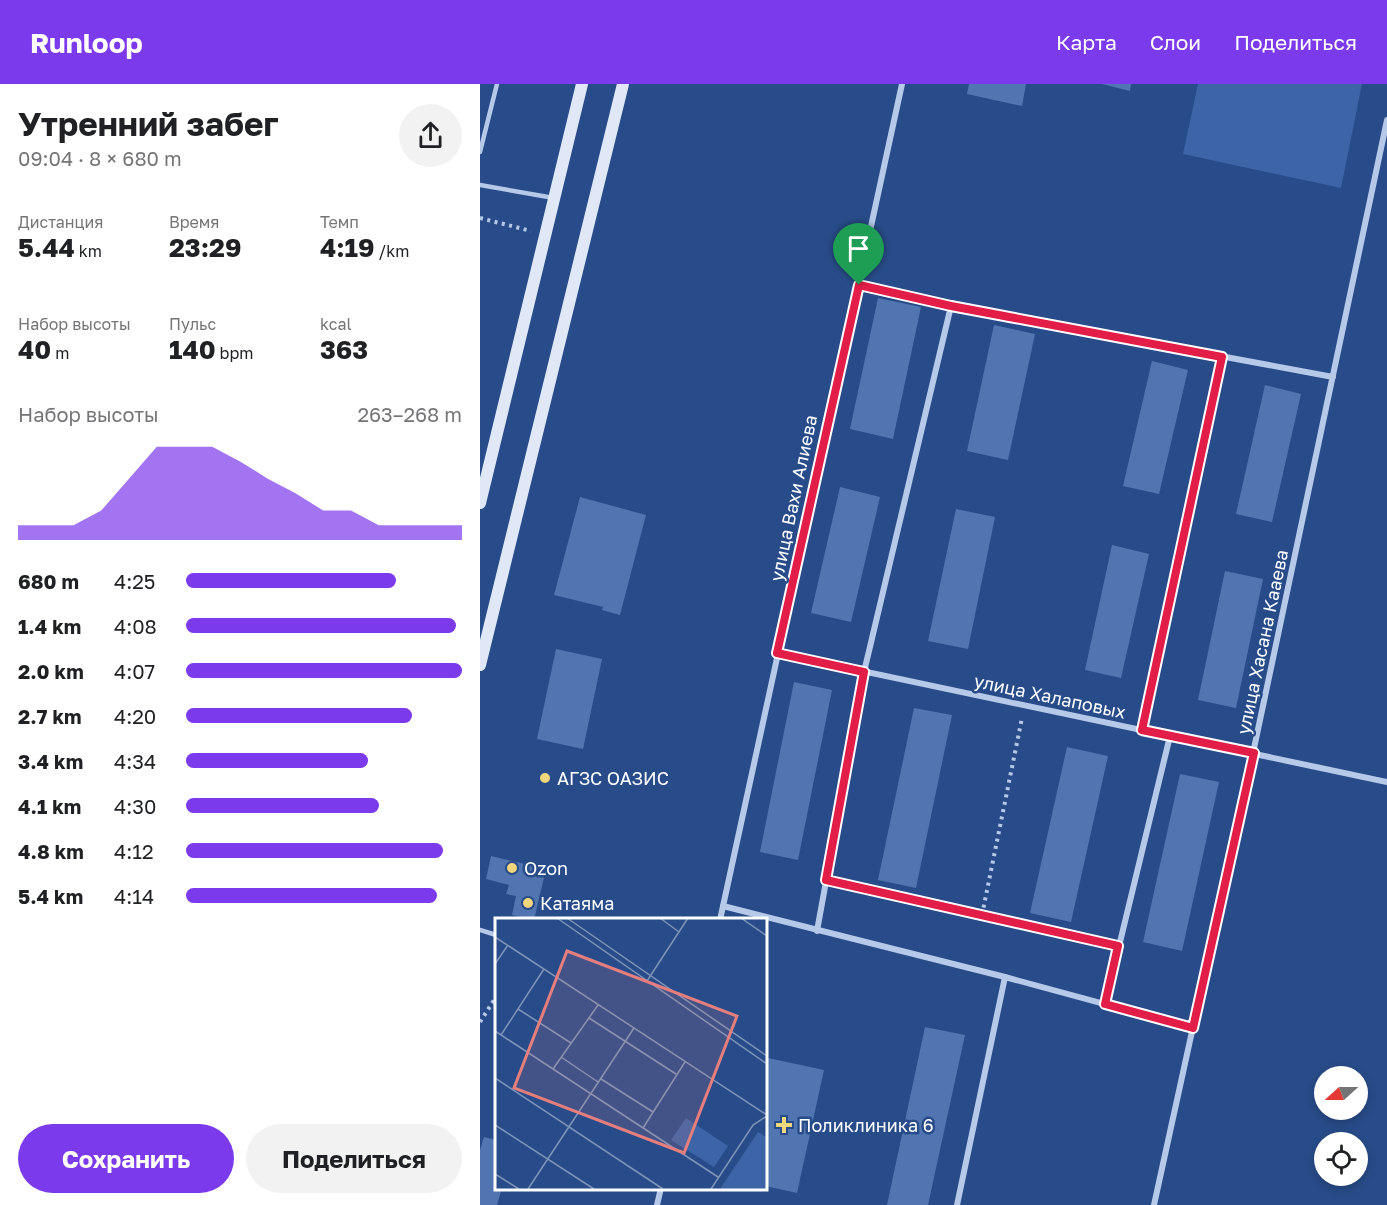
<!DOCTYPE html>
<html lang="ru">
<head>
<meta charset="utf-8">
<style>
  :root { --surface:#fff; --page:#f2f2f2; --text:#202124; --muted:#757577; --accent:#7c3aed }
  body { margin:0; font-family:"Golos Text",sans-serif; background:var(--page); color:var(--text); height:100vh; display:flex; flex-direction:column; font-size:22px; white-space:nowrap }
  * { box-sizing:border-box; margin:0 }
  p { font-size:20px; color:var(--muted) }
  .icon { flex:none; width:33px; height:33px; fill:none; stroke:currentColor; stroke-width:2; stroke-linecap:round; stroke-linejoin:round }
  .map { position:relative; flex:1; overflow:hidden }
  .side { display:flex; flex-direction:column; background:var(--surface); width:480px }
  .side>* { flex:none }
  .needle { width:39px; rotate:249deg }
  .fabs { position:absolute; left:834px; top:982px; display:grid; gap:12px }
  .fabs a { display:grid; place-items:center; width:54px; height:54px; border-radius:50%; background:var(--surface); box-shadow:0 3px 9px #0003; font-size:30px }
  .pin { position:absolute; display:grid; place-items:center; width:51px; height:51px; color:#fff; margin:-62px -26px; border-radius:50% 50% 50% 0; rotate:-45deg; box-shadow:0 0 6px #0007 }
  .pin .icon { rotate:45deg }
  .round { display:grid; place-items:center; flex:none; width:63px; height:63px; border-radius:32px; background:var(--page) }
  .summary { display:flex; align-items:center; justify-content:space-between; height:102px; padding:0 18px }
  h1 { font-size:33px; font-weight:700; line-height:45px }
  .stats { display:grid; grid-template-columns:repeat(3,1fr); gap:9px; height:102px; padding:6px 18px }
  .stats div { display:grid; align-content:center }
  .stats b { font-size:26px; font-weight:700 }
  .stats small { font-size:16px; font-weight:400 }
  .stats p { font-size:16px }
  .chart { height:168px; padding:12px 18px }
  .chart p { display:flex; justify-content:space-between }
  .chart svg { width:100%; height:108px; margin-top:6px; fill:var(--accent); opacity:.7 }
  .primary-button { display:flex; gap:12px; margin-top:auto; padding:12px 18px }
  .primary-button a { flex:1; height:69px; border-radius:36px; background:var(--accent); color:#fff; font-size:24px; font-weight:700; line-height:69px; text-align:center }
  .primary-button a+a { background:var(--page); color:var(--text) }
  ul { padding:0 18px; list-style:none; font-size:20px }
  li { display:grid; grid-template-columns:96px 72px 1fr; align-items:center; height:45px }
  li i { height:15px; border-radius:8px; background:var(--accent) }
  header { display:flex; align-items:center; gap:36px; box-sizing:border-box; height:84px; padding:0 30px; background:var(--accent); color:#fff }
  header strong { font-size:28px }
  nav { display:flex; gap:33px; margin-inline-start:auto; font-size:21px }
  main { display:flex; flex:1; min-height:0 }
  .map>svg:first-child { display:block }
  .green { fill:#3d64a6 }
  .building { fill:#5175b0 }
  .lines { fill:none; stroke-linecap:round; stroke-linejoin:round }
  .path { stroke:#b6c9e9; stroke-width:4; stroke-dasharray:3 4.5; stroke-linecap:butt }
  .lane { stroke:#b6c9e9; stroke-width:4.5 }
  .street { stroke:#b6c9e9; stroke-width:6 }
  .secondary { stroke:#e0e8f8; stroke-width:12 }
  .route-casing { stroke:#fff; stroke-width:12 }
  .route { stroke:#e11d48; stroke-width:8 }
  .poi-dot { fill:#f0d77c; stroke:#284c89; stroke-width:2 }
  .labels { text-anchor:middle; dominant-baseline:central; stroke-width:5; stroke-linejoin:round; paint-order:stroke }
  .street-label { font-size:18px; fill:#fff; stroke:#284c89 }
  .poi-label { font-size:18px; fill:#fff; stroke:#284c89; text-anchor:start }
  .inset-road { fill:none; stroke:#7e94b8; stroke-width:1.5 }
  .view { fill:#e67e7e; fill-opacity:0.15; stroke:#e67e7e; stroke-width:3 }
  .inset-edge { fill:none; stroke:#fff; stroke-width:3 }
</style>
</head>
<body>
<header>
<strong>Runloop</strong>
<nav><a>Карта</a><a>Слои</a><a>Поделиться</a></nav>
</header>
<main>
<section class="side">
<div class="summary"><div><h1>Утренний забег</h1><p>09:04 · 8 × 680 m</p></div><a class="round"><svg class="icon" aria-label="share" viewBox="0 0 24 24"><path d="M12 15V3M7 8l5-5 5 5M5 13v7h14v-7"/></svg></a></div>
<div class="stats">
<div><p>Дистанция</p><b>5.44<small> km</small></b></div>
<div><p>Время</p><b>23:29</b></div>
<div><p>Темп</p><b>4:19<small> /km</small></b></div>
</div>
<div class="stats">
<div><p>Набор высоты</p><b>40<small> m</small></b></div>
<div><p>Пульс</p><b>140<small> bpm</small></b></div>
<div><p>kcal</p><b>363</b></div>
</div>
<div class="chart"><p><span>Набор высоты</span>263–268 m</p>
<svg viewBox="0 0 160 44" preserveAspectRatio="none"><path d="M0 44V38L10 38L20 38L30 32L40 19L50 6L60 6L70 6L80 12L90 19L100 25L110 32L120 32L130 38L140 38L150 38L160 38V44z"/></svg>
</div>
<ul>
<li><b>680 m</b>4:25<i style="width:76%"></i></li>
<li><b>1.4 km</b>4:08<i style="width:98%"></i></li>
<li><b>2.0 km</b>4:07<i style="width:100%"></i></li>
<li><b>2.7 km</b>4:20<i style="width:82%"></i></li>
<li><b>3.4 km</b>4:34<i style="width:66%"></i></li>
<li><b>4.1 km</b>4:30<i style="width:70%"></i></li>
<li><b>4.8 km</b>4:12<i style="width:93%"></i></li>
<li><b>5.4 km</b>4:14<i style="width:91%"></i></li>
</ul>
<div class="primary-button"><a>Сохранить</a><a>Поделиться</a></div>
</section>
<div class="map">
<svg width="907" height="1121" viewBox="0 0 907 1121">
  <rect width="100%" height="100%" fill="#284c89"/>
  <polygon class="green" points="718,0 882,0 861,104 703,70"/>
  <g class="building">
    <polygon points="489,0 546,0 542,22 487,10"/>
    <polygon points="622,0 651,0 650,7"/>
    <polygon points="398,214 441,223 413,355 370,345"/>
    <polygon points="514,241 555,250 528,376 487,367"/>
    <polygon points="672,277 708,286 679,410 643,402"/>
    <polygon points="785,301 821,310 792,438 756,430"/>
    <polygon points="360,403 400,413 371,538 331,529"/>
    <polygon points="100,413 166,431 140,531 122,526 123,523 74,511"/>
    <polygon points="476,425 515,433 488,565 448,557"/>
    <polygon points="632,461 669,470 641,594 605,586"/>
    <polygon points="745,487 783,495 756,624 718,616"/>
    <polygon points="76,565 122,575 103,665 57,655"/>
    <polygon points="314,598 352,606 318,776 280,768"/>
    <polygon points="434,624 472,631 436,804 398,796"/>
    <polygon points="587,663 628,672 591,838 550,829"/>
    <polygon points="700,690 739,698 702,867 663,858"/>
    <polygon points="11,772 66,785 54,836 32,831 36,812 26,810 29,801 6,795"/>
    <polygon points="445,943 485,951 448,1121 407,1121"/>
    <polygon points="288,974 344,986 317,1109 285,1102 285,986"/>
    <polygon points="4,1053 16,1056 16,1104 22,1104 17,1121 0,1121 0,1066"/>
  </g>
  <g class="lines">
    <g class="path">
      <polyline points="0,134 51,147"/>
      <polyline points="358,799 626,859"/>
      <polyline points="502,831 542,634"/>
      <polyline points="0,938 16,913"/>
    </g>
    <g class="lane">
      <polyline points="0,68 17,0"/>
      <polyline points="0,101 74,114"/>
      <polyline points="0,846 16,851"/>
    </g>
    <g class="street">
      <polyline points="379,201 471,222 853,293"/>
      <polyline points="297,569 907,698"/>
      <polyline points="662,646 742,273"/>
      <polyline points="243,822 525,893 713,944"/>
      <polyline points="240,836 422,0"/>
      <polyline points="337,847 384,588 471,222"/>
      <polyline points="625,920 690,652"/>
      <polyline points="177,1121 181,1104"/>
      <polyline points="477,1121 525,893"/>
      <polyline points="674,1121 773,669 907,36"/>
    </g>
    <g class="secondary">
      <polyline points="0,419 102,0"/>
      <polyline points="0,581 143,0"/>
    </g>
  </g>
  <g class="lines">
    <g class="route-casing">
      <polygon id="route" points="379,201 471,222 742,273 662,646 774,669 713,944 625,920 638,862 346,796 384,588 297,569"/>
    </g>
    <use href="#route" class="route"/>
  </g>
  <g class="poi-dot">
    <circle cx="65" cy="694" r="6"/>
    <circle cx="32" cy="784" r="6"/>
    <circle cx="48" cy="819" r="6"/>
    <path d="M301 1032h6v6h6v6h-6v6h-6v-6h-6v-6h6z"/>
  </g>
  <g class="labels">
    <g class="street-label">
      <text transform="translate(313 414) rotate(-78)">улица Вахи Алиева</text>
      <text transform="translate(782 558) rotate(-78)">улица Хасана Кааева</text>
      <text transform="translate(570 612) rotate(12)">улица Халаповых</text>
    </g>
    <g class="poi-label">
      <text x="77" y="694">АГЗС ОАЗИС</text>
      <text x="44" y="784">Ozon</text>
      <text x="60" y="819">Катаяма</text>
      <text x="318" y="1041">Поликлиника 6</text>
    </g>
  </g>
  <g transform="translate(15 834)">
    <rect width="272" height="272" fill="#284c89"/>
    <path d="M191,200l42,28 -14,21 -43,-27zM263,214l8,5v52h-46z" fill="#3d64a6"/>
    <path class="inset-road" d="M62,0l210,146M72,0l200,138M165,0l19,14M246,0l26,18M0,19l272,178M0,46l13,-19M152,63l41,-63M23,91l53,34M94,100l87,56M0,113l223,146M6,117l43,-66M66,139l37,25M58,151l45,-64M0,160l168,111M106,161l52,33M0,207l99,64M148,210l42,-66M0,256l24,15M33,271l106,-161M216,271l42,-64 14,-9"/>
    <path class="view" d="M72,33l170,65 -53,137 -170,-65z"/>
    <rect width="272" height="272" class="inset-edge"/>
  </g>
</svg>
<div class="fabs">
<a><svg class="needle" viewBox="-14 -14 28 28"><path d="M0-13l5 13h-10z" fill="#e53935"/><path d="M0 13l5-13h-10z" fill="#757577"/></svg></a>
<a><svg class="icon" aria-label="locate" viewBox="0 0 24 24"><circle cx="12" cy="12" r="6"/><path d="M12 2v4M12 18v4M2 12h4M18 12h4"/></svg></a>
</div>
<div class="pin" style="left:379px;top:201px;background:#1e9e55"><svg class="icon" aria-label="arrive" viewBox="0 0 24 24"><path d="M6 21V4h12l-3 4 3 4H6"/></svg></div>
</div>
</main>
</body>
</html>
